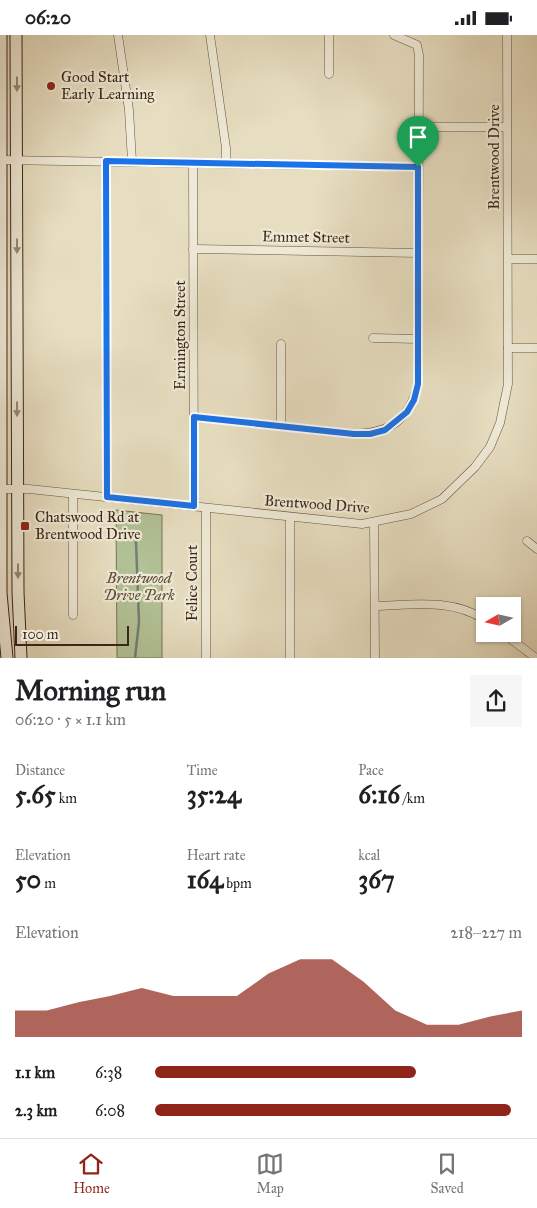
<!DOCTYPE html>
<html lang="en">
<head>
<meta charset="utf-8">
<style>
  :root { --surface:#fff; --page:#f6f6f6; --text:#202124; --muted:#757577; --line:#e0e0e0; --accent:#8f2418 }
  body { margin:0; font-family:"IM FELL Great Primer",serif; background:var(--page); color:var(--text); height:100vh; display:flex; flex-direction:column; font-size:19px; white-space:nowrap }
  * { box-sizing:border-box; margin:0 }
  p { font-size:16px; color:var(--muted) }
  .icon { flex:none; width:28px; height:28px; fill:none; stroke:currentColor; stroke-width:2; stroke-linecap:round; stroke-linejoin:round }
  .map { position:relative; height:623px; overflow:hidden }
  .panel { display:flex; flex-direction:column; background:var(--surface); flex:1 }
  .panel>* { flex:none }
  .needle { width:32px; rotate:261deg }
  .fabs { position:absolute; left:476px; top:562px; display:grid; gap:10px }
  .fabs a { display:grid; place-items:center; width:45px; height:45px; border-radius:0px; background:var(--surface); box-shadow:0 1px 4px #0004; font-size:25px }
  .scale { position:absolute; left:15px; bottom:12px; width:114px; box-sizing:border-box; padding-left:5px; border:2px solid #3c2617; border-top:0; font-size:14px; line-height:18px; white-space:nowrap; color:#3c2617; -webkit-text-stroke:4px #efead7; paint-order:stroke }
  .pin { position:absolute; display:grid; place-items:center; width:42px; height:42px; color:#fff; margin:-51px -21px; border-radius:50% 50% 50% 0; rotate:-45deg; box-shadow:0 0 5px #0007 }
  .pin .icon { rotate:45deg }
  .round { display:grid; place-items:center; flex:none; width:52px; height:52px; border-radius:0px; background:var(--page) }
  .summary { display:flex; align-items:center; justify-content:space-between; height:85px; padding:0 15px }
  h1 { font-size:28px; font-weight:700; line-height:38px }
  .figures { display:grid; grid-template-columns:repeat(3,1fr); gap:8px; height:85px; padding:5px 15px }
  .figures div { display:grid; align-content:center }
  .figures b { font-size:25px; font-weight:700 }
  .figures small { font-size:14px; font-weight:400 }
  .figures p { font-size:14px }
  .chart { height:140px; padding:10px 15px }
  .chart p { display:flex; justify-content:space-between }
  .chart svg { width:100%; height:90px; margin-top:5px; fill:var(--accent); opacity:.7 }
  ul { padding:0 15px; list-style:none; font-size:16px }
  li { display:grid; grid-template-columns:80px 60px 1fr; align-items:center; height:38px }
  li i { height:12px; border-radius:6px; background:var(--accent) }
  .status { display:flex; justify-content:space-between; align-items:center; height:35px; padding:0 25px; background:var(--surface); direction:ltr }
  .status svg { height:14px; fill:currentColor }
  .tab-bar { display:flex; justify-content:space-around; align-items:center; height:70px; border-top:1px solid var(--line); background:var(--surface); font-size:14px; color:var(--muted) }
  .tab-bar a { display:grid; justify-items:center; gap:2px }
  .tab-bar .active { color:var(--accent) }
  .map>svg:first-child { display:block }
  .green { fill:#b2c296; stroke:#777456 }
  .lines { fill:none; stroke-linecap:round; stroke-linejoin:round }
  .stream { stroke:#738075; stroke-width:2.5 }
  .minor-casing { stroke:#675442; stroke-width:9 }
  .secondary-casing { stroke:#3c2617; stroke-width:13 }
  .minor { stroke:#efead7; stroke-width:8 }
  .secondary { stroke:#efead7; stroke-width:11 }
  .oneway { fill:#968877 }
  .route-casing { stroke:#fff; stroke-width:10 }
  .route { stroke:#1a73e8; stroke-width:6 }
  .poi-dot { fill:#8f2418; stroke:#efead7; stroke-width:2 }
  .labels { text-anchor:middle; dominant-baseline:central; stroke-width:4.5; stroke-linejoin:round; paint-order:stroke }
  .poi-label { font-size:15px; fill:#3c2617; stroke:#efead7; text-anchor:start }
  .street-label { font-size:15px; fill:#3c2617; stroke:#efead7 }
  .park-label { font-size:15px; font-style:italic; fill:#5a4d37; stroke:#efead7 }
</style>
</head>
<body>
<div class="status"><b>06:20</b><svg viewBox="0 0 49 12"><path d="M0 12V9h3v3zM5 12V6h3v6zM10 12V3h3v9zM15 12V0h3v12zM26 1h20v11H26zM47 4h2v5h-2z"/></svg></div>
<div class="map">
<svg width="537" height="623" viewBox="0 0 537 623">
  <rect width="100%" height="100%" fill="#e7dec1"/>
  <filter id="stains"><feTurbulence type="fractalNoise" baseFrequency=".004" numOctaves="4"/><feColorMatrix values="0 0 0 0 .2 0 0 0 0 .09 0 0 0 0 .02 0 0 0 .5 -.17"/></filter>
  <radialGradient id="worn" r=".72"><stop offset=".6" stop-color="#630" stop-opacity="0"/><stop offset="1" stop-color="#630" stop-opacity=".3"/></radialGradient>
  <polygon class="green" points="116,475 162,480 162,623 117,623"/>
  <g class="lines">
    <polyline class="stream" points="135,623 139,587 136,507"/>
    <g class="minor-casing">
      <g id="minor">
        <polyline points="118,0 129,75 132,126"/>
        <polyline points="210,0 226,113 226,128"/>
        <polyline points="329,39 329,0"/>
        <polyline points="418,92 507,92"/>
        <polyline points="2,125 418,132"/>
        <polyline points="106,126 107,462"/>
        <polyline points="193,128 194,471"/>
        <polyline points="193,214 418,218"/>
        <polyline points="508,224 537,224"/>
        <polyline points="373,303 418,304"/>
        <polyline points="508,313 537,313"/>
        <path d="M194,382l160,17c37,-1 55,-14 64,-50l1,-329 -2,-10 -23,-10"/>
        <polyline points="281,390 281,309"/>
        <polyline points="1,454 29,454 362,489 411,479 442,464 475,432 490,412 500,388 508,349 507,0"/>
        <polyline points="73,459 73,580"/>
        <polyline points="206,473 206,623"/>
        <polyline points="374,488 375,623"/>
        <polyline points="527,506 537,514"/>
        <path d="M375,571c37,-1 77,-8 110,14"/>
        <polyline points="504,599 536,623"/>
        <polyline points="290,623 290,482"/>
      </g>
    </g>
    <g class="secondary-casing">
      <g id="secondary">
        <polyline points="1,0 1,558 7,623"/>
        <polyline points="16,0 18,557 21,623"/>
      </g>
    </g>
    <use href="#minor" class="minor"/>
    <use href="#secondary" class="secondary"/>
  </g>
  <defs><path id="oneway-solid" d="M-6-.8H1V-3.2L6.5 0L1 3.2V.8H-6Z" transform="scale(1.25)"/></defs>
  <g class="oneway">
    <use href="#oneway-solid" transform="translate(17 49) rotate(90)"/>
    <use href="#oneway-solid" transform="translate(17 211) rotate(90)"/>
    <use href="#oneway-solid" transform="translate(17 374) rotate(90)"/>
    <use href="#oneway-solid" transform="translate(18 536) rotate(90)"/>
  </g>
  <g class="lines">
    <g class="route-casing">
      <polygon id="route" points="106,126 418,132 418,349 414,365 407,377 385,395 370,399 354,399 194,382 194,471 107,462"/>
    </g>
    <use href="#route" class="route"/>
  </g>
  <g class="poi-dot">
    <circle cx="51" cy="51" r="5"/>
    <rect x="20" y="486" width="10" height="10" rx="2.5"/>
  </g>
  <g class="labels">
    <g class="poi-label">
      <text x="61" y="42">Good Start<tspan x="61" dy="17">Early Learning</tspan></text>
      <text x="35" y="482">Chatswood Rd at<tspan x="35" dy="17">Brentwood Drive</tspan></text>
    </g>
    <g class="street-label">
      <text transform="translate(494 122) rotate(-90)">Brentwood Drive</text>
      <text transform="translate(306 202) rotate(1)">Emmet Street</text>
      <text transform="translate(180 300) rotate(-90)">Ermington Street</text>
      <text transform="translate(317 469) rotate(4)">Brentwood Drive</text>
      <text transform="translate(192 548) rotate(-90)">Felice Court</text>
    </g>
    <g class="park-label">
      <text x="139" y="543">Brentwood<tspan x="139" dy="17">Drive Park</tspan></text>
    </g>
  </g>
  <rect width="100%" height="100%" filter="url(#stains)"/>
  <rect width="100%" height="100%" fill="url(#worn)"/>
</svg>
<div class="fabs">
<a><svg class="needle" viewBox="-14 -14 28 28"><path d="M0-13l5 13h-10z" fill="#e53935"/><path d="M0 13l5-13h-10z" fill="#757577"/></svg></a>
</div>
<div class="scale">100 m</div>
<div class="pin" style="left:418px;top:132px;background:#1e9e55"><svg class="icon" aria-label="arrive" viewBox="0 0 24 24"><path d="M6 21V4h12l-3 4 3 4H6"/></svg></div>
</div>
<section class="panel">
<div class="summary"><div><h1>Morning run</h1><p>06:20 · 5 × 1.1 km</p></div><a class="round"><svg class="icon" aria-label="share" viewBox="0 0 24 24"><path d="M12 15V3M7 8l5-5 5 5M5 13v7h14v-7"/></svg></a></div>
<div class="figures">
<div><p>Distance</p><b>5.65<small> km</small></b></div>
<div><p>Time</p><b>35:24</b></div>
<div><p>Pace</p><b>6:16<small> /km</small></b></div>
</div>
<div class="figures">
<div><p>Elevation</p><b>50<small> m</small></b></div>
<div><p>Heart rate</p><b>164<small> bpm</small></b></div>
<div><p>kcal</p><b>367</b></div>
</div>
<div class="chart"><p><span>Elevation</span>218–227 m</p>
<svg viewBox="0 0 160 44" preserveAspectRatio="none"><path d="M0 44V31L10 31L20 27L30 24L40 20L50 24L60 24L70 24L80 13L90 6L100 6L110 17L120 31L130 38L140 38L150 34L160 31V44z"/></svg>
</div>
<ul>
<li><b>1.1 km</b>6:38<i style="width:71%"></i></li>
<li><b>2.3 km</b>6:08<i style="width:97%"></i></li>
</ul>
</section>
<nav class="tab-bar">
<a class="active"><svg class="icon" aria-label="home" viewBox="0 0 24 24"><path d="M3 11l9-7 9 7M6 9v11h12V9"/></svg>Home</a>
<a><svg class="icon" aria-label="map" viewBox="0 0 24 24"><path d="M3 6l6-2 6 2 6-2v14l-6 2-6-2-6 2zM9 4v14M15 6v14"/></svg>Map</a>
<a><svg class="icon" aria-label="saved" viewBox="0 0 24 24"><path d="M7 4h10v16l-5-4-5 4z"/></svg>Saved</a>
</nav>
</body>
</html>
